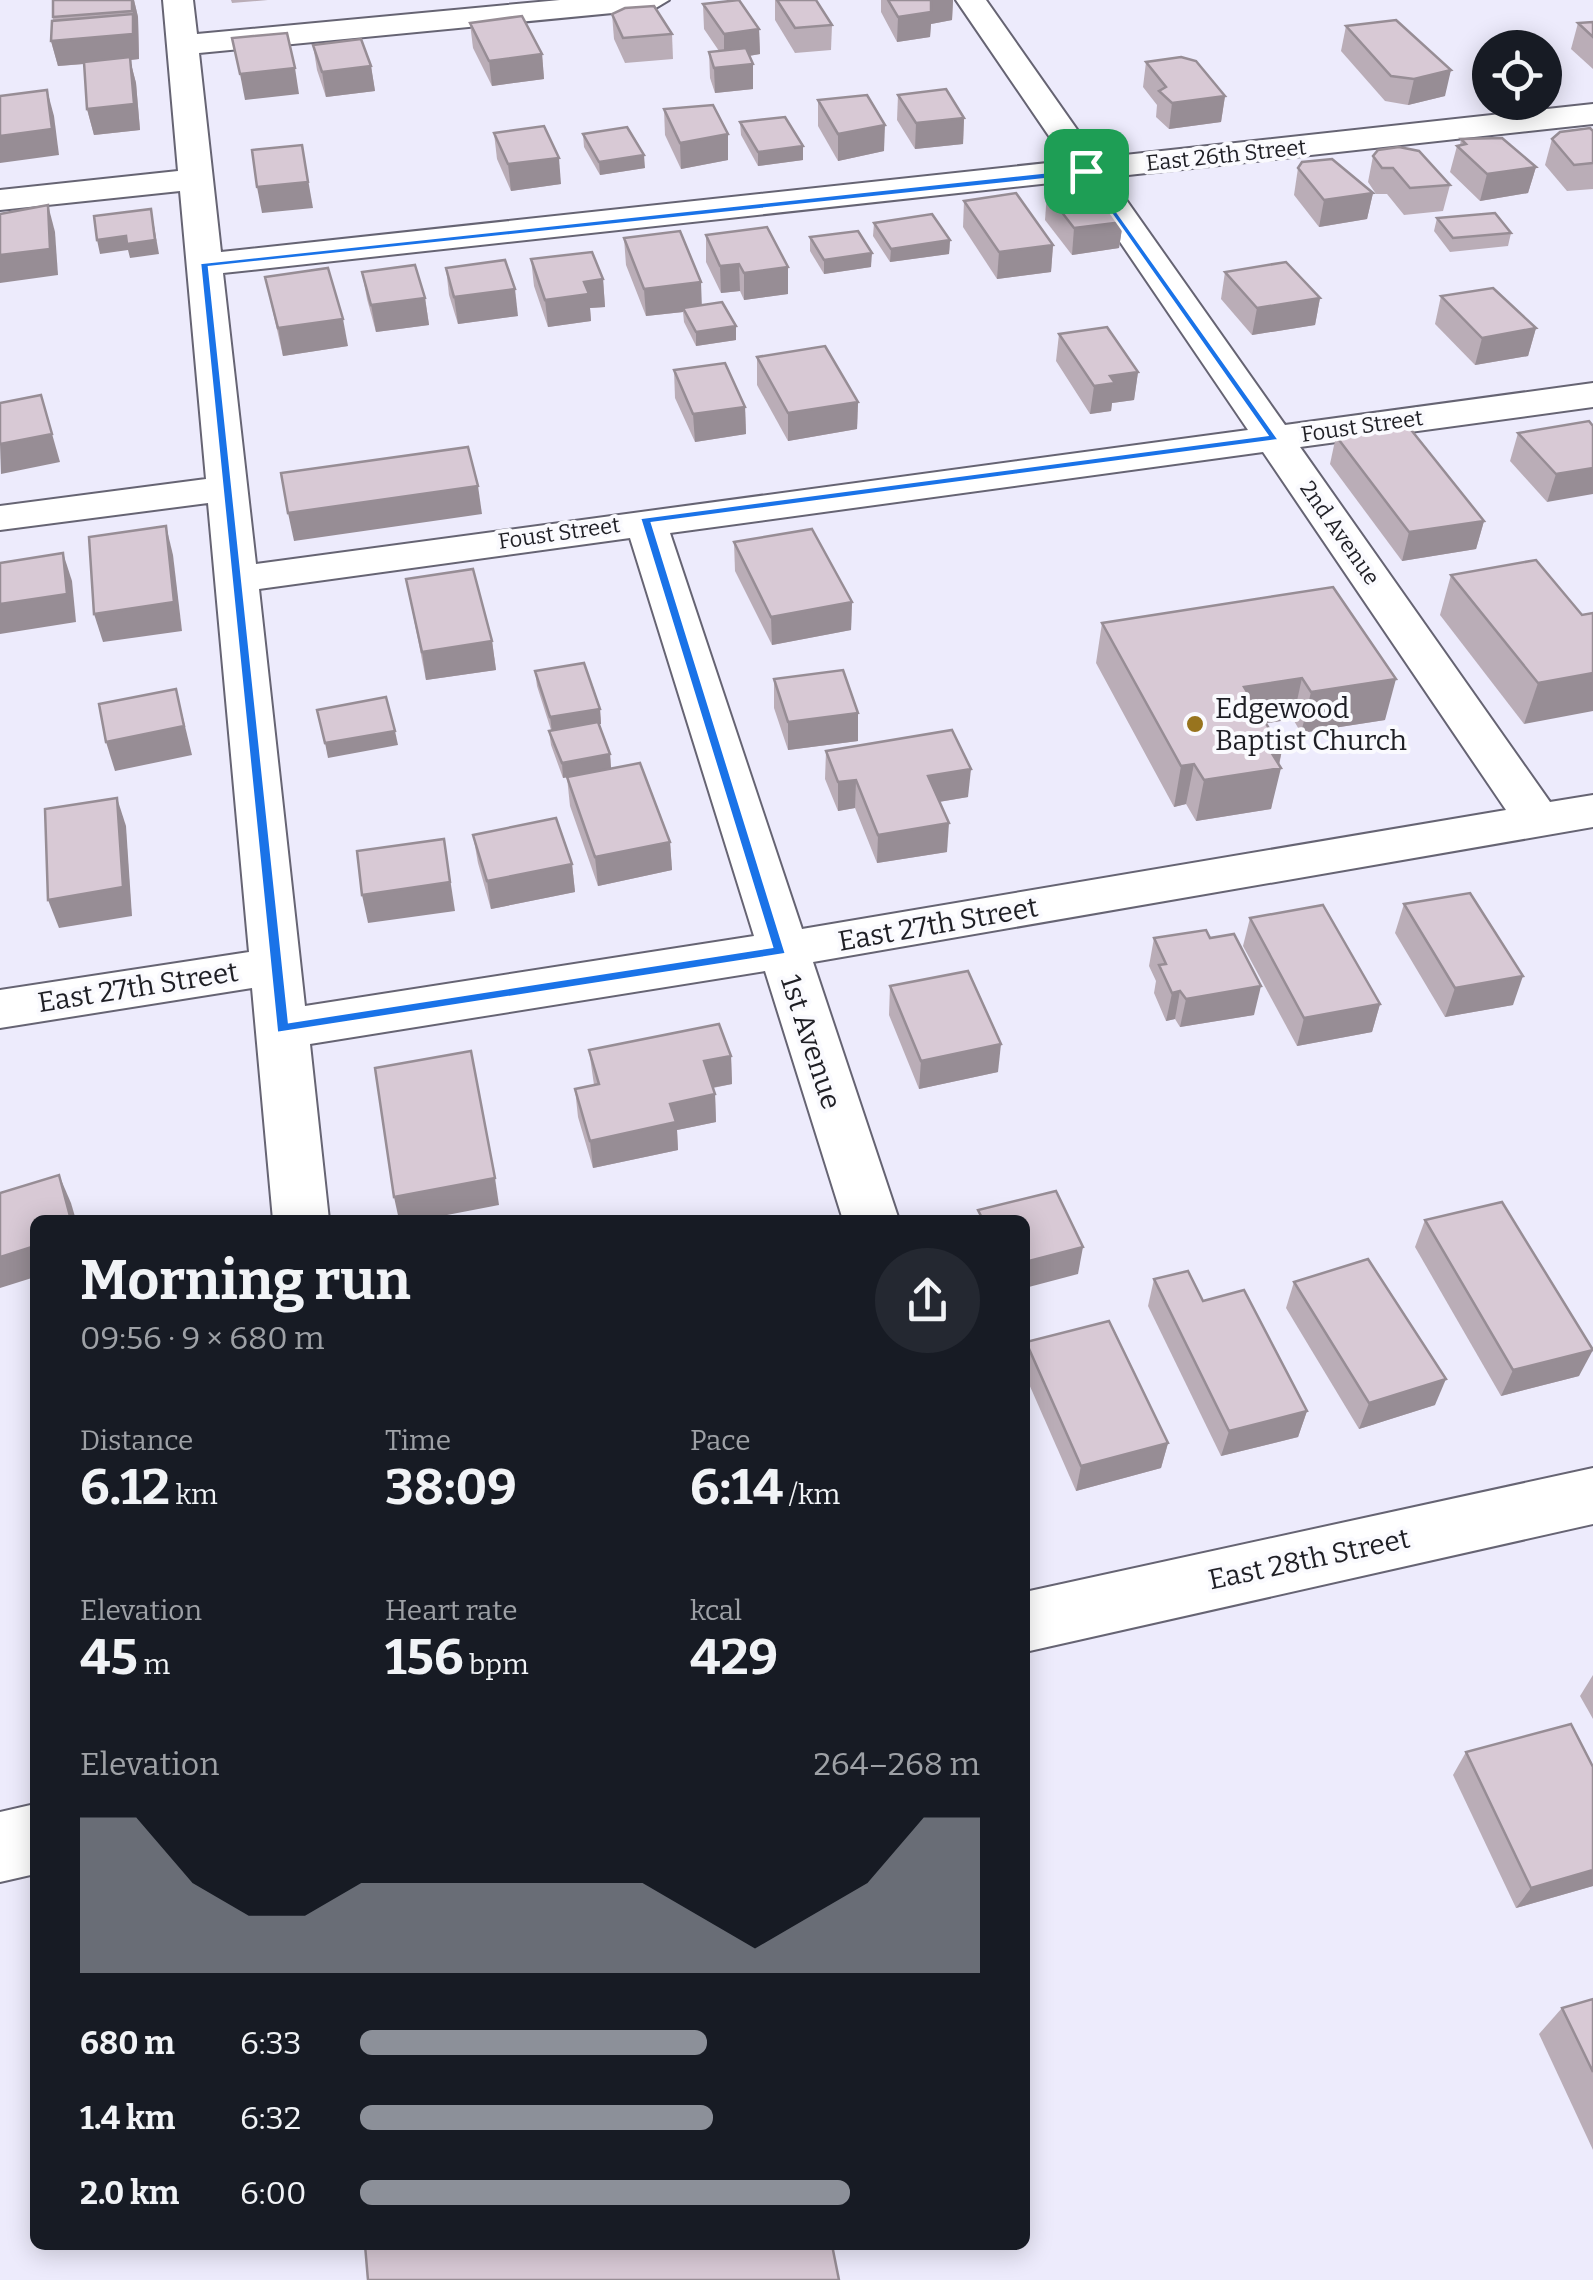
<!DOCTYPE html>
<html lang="en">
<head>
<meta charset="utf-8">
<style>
  :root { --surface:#171b24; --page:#242831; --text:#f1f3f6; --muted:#9ea1a6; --accent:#8c9099 }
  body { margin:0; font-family:Bitter,serif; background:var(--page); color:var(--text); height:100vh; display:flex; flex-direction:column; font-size:38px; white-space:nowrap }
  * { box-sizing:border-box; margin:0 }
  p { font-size:32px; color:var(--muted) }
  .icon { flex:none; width:55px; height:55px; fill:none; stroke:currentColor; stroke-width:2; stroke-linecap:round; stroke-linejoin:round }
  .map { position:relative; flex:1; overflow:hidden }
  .sheet { position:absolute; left:30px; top:1215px; width:1000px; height:1035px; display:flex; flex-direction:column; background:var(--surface); border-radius:15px; box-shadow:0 5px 25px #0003 }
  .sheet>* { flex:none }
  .controls { position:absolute; left:1472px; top:30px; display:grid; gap:20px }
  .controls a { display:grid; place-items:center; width:90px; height:90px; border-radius:50%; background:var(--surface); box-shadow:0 5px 25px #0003; font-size:50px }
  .pin { position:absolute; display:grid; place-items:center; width:85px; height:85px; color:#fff; margin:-42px; border-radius:20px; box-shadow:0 5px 15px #0006 }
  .round { display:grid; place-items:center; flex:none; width:105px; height:105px; border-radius:52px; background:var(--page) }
  .headline { display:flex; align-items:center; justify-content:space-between; height:170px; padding:0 50px }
  h1 { font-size:55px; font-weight:700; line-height:75px }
  .stats { display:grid; grid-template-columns:repeat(3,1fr); gap:15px; height:170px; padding:10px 50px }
  .stats div { display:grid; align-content:center }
  .stats b { font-size:50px; font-weight:700 }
  .stats small { font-size:28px; font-weight:400 }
  .stats p { font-size:28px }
  .chart { height:280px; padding:20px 50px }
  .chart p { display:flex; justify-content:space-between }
  .chart svg { width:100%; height:180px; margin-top:10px; fill:var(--accent); opacity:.7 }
  ul { padding:0 50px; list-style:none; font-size:32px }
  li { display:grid; grid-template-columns:160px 120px 1fr; align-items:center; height:75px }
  li i { height:25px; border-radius:12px; background:var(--accent) }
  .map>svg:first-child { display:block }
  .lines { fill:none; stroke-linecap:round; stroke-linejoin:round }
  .minor-casing { stroke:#666473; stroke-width:4 }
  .minor { fill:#fff; fill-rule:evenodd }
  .wall { fill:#baadb7 }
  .shaded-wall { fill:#978d95 }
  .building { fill:#d8c9d5; stroke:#978d95; stroke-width:2.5 }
  .route { fill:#1a73e8; stroke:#fff; stroke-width:2.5; fill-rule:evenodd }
  .poi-dot { fill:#98741e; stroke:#fafafe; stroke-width:4 }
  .labels { text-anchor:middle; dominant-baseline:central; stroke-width:8; stroke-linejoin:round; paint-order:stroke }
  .far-street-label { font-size:22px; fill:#1f1f25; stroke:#fafafe }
  .poi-label { font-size:28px; fill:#1f1f25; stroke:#fafafe; text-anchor:start }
  .street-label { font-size:28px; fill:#1f1f25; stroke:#fafafe }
</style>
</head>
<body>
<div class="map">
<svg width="1593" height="2280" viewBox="0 0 1593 2280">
  <rect width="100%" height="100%" fill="#edebfc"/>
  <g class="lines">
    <g class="minor-casing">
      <g id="minor">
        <path d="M163,0h30l4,34 363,-34h109l-15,9 -455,44 22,199 845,-91 -110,-161h30l111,158 496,-54v20l-483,53 175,248 308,-42v24l-293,40 250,355 43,-7v32l-780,135 86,258h-56l-78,-249 -455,73 19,176h-56l-21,-232 -252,40v-38l249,-38 -41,-449 -208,27v-24l206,-27 -26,-288 -180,19v-20l178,-19zM1078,180l170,250 -992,134 -33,-291zM1263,452l243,358 -704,119 -132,-396zM630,538l124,398 -449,70 -46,-417z"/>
        <polygon points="1593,1468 1593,1524 1025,1652 1025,1592"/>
        <polygon points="35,1804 35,1874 0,1882 0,1812"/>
      </g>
    </g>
    <use href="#minor" class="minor"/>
  </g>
  <g class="wall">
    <polygon points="134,0 138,17 139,59 130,60 136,83 140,130 94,135 87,109 85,64 58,66 51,41 53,17"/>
    <polygon points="231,0 268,0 232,3"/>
    <polygon points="775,0 816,0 832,25 831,50 795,53 775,20"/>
    <polygon points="881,0 953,0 952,20 931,24 930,37 897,42 881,12"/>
    <polygon points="703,4 759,29 760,54 749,56 753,64 753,89 715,93 710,78 709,52 719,51 704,29"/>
    <polygon points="612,14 672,34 673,59 625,63 614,39"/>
    <polygon points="1593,22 1593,69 1571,49 1578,23"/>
    <polygon points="470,23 542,54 544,79 492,86 473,48"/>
    <polygon points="1346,26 1445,96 1408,105 1385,101 1341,51"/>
    <polygon points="313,45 371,66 375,91 326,97 317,70"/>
    <polygon points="1146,62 1225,96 1221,122 1169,129 1156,117 1157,105 1143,87"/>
    <polygon points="898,95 964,118 963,144 915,149 897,120"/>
    <polygon points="818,100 884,151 838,161 818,126"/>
    <polygon points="664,109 728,134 728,160 681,169 665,135"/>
    <polygon points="740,122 803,146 803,160 758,166 741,135"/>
    <polygon points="1593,131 1593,189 1567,191 1545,165 1552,139"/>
    <polygon points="494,133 561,184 511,191 497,159"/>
    <polygon points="583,134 645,168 600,175 584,147"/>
    <polygon points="1461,139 1536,167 1528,193 1480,201 1450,172 1457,146 1460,145"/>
    <polygon points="1373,156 1450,185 1443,211 1404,215 1387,194 1376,194 1368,182"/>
    <polygon points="1298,168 1373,193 1367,219 1319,227 1294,195"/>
    <polygon points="1047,193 1123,222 1119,248 1072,255 1045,220"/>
    <polygon points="964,201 1053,245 1051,272 997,279 963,227"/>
    <polygon points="1437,218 1511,233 1508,246 1450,252 1434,231"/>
    <polygon points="874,223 950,240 949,254 890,262 873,236"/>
    <polygon points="706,235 788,267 788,294 744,300 740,291 721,293 706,262"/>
    <polygon points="810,237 871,267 824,274 810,251"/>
    <polygon points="624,238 702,305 736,340 696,346 684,322 683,312 646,316 626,265"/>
    <polygon points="531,259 603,279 605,307 590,308 591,321 548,327 534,286"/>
    <polygon points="446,268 518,316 458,324 449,295"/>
    <polygon points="362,272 425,298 429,325 376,332 367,299"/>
    <polygon points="1225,272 1320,298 1315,325 1252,335 1221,299"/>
    <polygon points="265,277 348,346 283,356"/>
    <polygon points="1441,296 1536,328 1528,356 1475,365 1435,324"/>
    <polygon points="1059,334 1138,372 1134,400 1112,403 1111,411 1090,414 1056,361"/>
    <polygon points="757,357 858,402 857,429 788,441 757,385"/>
    <polygon points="674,370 745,407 746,434 695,442 675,398"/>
    <polygon points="1589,421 1547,502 1510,461 1518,433"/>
    <polygon points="1336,436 1484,521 1476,549 1402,561 1330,464"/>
    <polygon points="734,542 852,602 851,630 772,645 735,571"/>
    <polygon points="1451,575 1582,615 1524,724 1440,615"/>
    <polygon points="406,579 492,641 496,670 426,680"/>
    <polygon points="1333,587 1385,720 1301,733 1293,719 1266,723 1282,750 1271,809 1196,821 1186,804 1174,807 1096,663 1102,623"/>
    <polygon points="535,671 600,709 601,724 599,724 610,754 611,768 563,778 551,745 549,731 551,730 537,686"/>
    <polygon points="774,679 858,713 858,741 788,750 774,708"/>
    <polygon points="826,751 968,797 939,802 947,852 877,863 855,808 838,811 825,779"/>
    <polygon points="567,777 670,842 672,870 598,886 570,806"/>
    <polygon points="473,835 572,864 575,892 491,909 478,863"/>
    <polygon points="1404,904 1513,1005 1445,1017 1395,933"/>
    <polygon points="1250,918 1380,1004 1372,1032 1297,1046 1243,946"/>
    <polygon points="1154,938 1210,938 1254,1015 1180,1027 1175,1019 1166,1021 1154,993 1156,981 1149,966"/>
    <polygon points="890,986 998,1072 919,1089 889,1015"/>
    <polygon points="589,1050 731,1056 732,1084 713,1088 715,1094 716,1122 677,1130 678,1150 593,1168 578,1117 575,1089 594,1085"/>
    <polygon points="1425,1220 1579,1376 1501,1396 1415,1247"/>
    <polygon points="1154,1279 1203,1301 1307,1411 1298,1437 1221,1456 1148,1306"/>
    <polygon points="1294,1282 1435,1405 1359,1429 1286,1308"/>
    <polygon points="1026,1342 1168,1443 1161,1468 1076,1491 1025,1375"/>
    <polygon points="1593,1675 1593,1719 1580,1696"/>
    <polygon points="1466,1752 1593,1767 1593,1886 1516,1908 1453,1775"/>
    <polygon points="1593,1999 1593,2150 1539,2034 1562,2008"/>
  </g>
  <g class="shaded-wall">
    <polygon points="132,0 134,0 138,17 139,59 130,60 136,83 140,130 94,135 87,109 130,60 58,66 51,41 133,17"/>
    <polygon points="931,0 953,0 952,20 931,24 930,37 897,42 898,17"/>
    <polygon points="759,29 760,54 724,60 724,34"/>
    <polygon points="542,54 544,79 492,86 489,61"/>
    <polygon points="753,64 753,89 715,93 714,68"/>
    <polygon points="371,66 375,91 326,97 322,72"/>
    <polygon points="295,68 299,94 245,100 240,74"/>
    <polygon points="1451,70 1445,96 1408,105 1414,79"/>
    <polygon points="47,90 54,116 59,155 0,163 0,136"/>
    <polygon points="1225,96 1221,122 1169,129 1172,103"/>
    <polygon points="964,118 963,144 915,149 916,123"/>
    <polygon points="885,125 884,151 838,161 838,134"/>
    <polygon points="728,134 728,160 681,169 680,143"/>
    <polygon points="302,145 313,208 262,213 257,187"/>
    <polygon points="803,146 803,160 758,166 758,152"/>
    <polygon points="644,155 645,168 600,175 599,162"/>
    <polygon points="559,158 561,184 511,191 508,164"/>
    <polygon points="1536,167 1528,193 1480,201 1487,174"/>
    <polygon points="1373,193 1367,219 1319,227 1324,200"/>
    <polygon points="48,205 55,232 58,275 0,283 0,255"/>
    <polygon points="151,209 159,254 130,258 128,250 100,254 97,240"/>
    <polygon points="1123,222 1119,248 1072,255 1074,228"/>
    <polygon points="950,240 949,254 890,262 891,249"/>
    <polygon points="1053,245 1051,272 997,279 999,252"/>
    <polygon points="872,253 871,267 824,274 824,260"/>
    <polygon points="739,264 740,291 721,293 720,266"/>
    <polygon points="788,267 788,294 744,300 744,273"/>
    <polygon points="603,279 605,307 590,308 591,321 548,327 545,300 584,282"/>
    <polygon points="701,282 702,309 683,308 683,312 646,316 644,289"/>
    <polygon points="515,289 518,316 458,324 454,297"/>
    <polygon points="425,298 429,325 376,332 371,305"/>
    <polygon points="1320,298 1315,325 1252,335 1257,308"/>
    <polygon points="343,319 348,346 283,356 278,328"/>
    <polygon points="736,326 736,340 696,346 696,332"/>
    <polygon points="1536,328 1528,356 1475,365 1482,338"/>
    <polygon points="1138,372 1134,400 1112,403 1111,411 1090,414 1094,386 1110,376"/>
    <polygon points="41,395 60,462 1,474 0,444"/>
    <polygon points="858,402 857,429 788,441 788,413"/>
    <polygon points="745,407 746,434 695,442 693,414"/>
    <polygon points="1593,468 1593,494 1547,502 1556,474"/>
    <polygon points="478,486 482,514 294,541 288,513"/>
    <polygon points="1484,521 1476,549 1402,561 1409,532"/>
    <polygon points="166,526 173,555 182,631 103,642 94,614"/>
    <polygon points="63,553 72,581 76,622 0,634 0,604"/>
    <polygon points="852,602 851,630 772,645 771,617"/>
    <polygon points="492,641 496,670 426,680 422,652"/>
    <polygon points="1593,673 1593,711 1524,724 1538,683"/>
    <polygon points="1302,678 1293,719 1236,728 1244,687"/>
    <polygon points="1396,679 1385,720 1301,733 1311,692"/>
    <polygon points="176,689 192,755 115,771 106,742"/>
    <polygon points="600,709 601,724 552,732 550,717"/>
    <polygon points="858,713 858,741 788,750 788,722"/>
    <polygon points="395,731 398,745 328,758 325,743"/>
    <polygon points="1282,750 1278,768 1281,768 1271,809 1196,821 1204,780 1271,752"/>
    <polygon points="610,754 611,768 563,778 562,763"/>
    <polygon points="1194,764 1186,804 1174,807 1181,766"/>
    <polygon points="971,769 968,797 926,804 928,776"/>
    <polygon points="856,780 855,808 838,811 838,782"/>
    <polygon points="117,798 126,826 132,916 59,928 48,900"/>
    <polygon points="949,823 947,852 877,863 878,835"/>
    <polygon points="444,839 455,911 368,923 362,895"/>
    <polygon points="670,842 672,870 598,886 595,857"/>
    <polygon points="572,864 575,892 491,909 487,881"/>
    <polygon points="1523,976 1513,1005 1445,1017 1455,988"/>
    <polygon points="1261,986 1254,1015 1180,1027 1186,999"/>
    <polygon points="1180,991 1175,1019 1166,1021 1172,993"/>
    <polygon points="1380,1004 1372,1032 1297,1046 1304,1018"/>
    <polygon points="1001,1044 998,1072 919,1089 921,1061"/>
    <polygon points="731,1056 732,1084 705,1089 704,1061"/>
    <polygon points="715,1094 716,1122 677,1130 678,1150 593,1168 590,1141 670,1104"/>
    <polygon points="59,1175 71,1203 76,1220 71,1220"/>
    <polygon points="495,1178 499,1205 421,1220 399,1220 394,1197"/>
    <polygon points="35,1246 35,1277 0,1288 0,1257"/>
    <polygon points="1083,1247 1078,1274 1025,1288 1025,1262"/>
    <polygon points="1593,1350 1579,1376 1501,1396 1513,1370"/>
    <polygon points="1446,1379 1435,1405 1359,1429 1369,1403"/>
    <polygon points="1307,1411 1298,1437 1221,1456 1229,1431"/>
    <polygon points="1168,1443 1161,1468 1076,1491 1081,1466"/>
    <polygon points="1593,1870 1593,1886 1516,1908 1531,1888"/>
  </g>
  <g class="building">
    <polygon points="53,0 132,0 132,11 53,17"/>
    <polygon points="739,0 759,29 724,34 703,4"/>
    <polygon points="777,0 816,0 832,25 795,28"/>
    <polygon points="888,0 931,0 931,12 898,17"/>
    <polygon points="654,6 672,34 623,38 612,14 625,8"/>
    <polygon points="133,14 133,34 51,41 52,21"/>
    <polygon points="522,16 542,54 489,61 470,23"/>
    <polygon points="1396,20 1451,70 1414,79 1391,76 1346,26"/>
    <polygon points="1593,22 1593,37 1578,23"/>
    <polygon points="287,33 295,68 240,74 232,38"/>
    <polygon points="361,39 371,66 322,72 313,45"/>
    <polygon points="746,48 753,64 714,68 709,52"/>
    <polygon points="130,57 134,104 87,109 84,62"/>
    <polygon points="1181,57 1196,61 1225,96 1172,103 1159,91 1166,87 1146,62"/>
    <polygon points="946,89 964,118 916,123 898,95"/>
    <polygon points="47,90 52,129 0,136 0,96"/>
    <polygon points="867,95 885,125 838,134 818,100"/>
    <polygon points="713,105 728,134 680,143 664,109"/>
    <polygon points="785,117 803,146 758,152 740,122"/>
    <polygon points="544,126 559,158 508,164 494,133"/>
    <polygon points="627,127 644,155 599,162 583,134"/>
    <polygon points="1590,128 1593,131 1593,163 1574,165 1552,139 1560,132"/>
    <polygon points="1502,138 1536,167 1487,174 1457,146 1466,144 1461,139"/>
    <polygon points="302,145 308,182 257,187 252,150"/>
    <polygon points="1399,147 1419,151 1450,185 1410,188 1393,168 1382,168 1373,156 1378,150"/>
    <polygon points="1332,159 1373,193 1324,200 1298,168 1302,162"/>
    <polygon points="1095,187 1123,222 1074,228 1047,193"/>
    <polygon points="1016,193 1053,245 999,252 964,201"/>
    <polygon points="48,205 50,249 0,255 0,214"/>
    <polygon points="151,209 155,240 127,244 126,236 97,240 94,216"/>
    <polygon points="1495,213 1511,233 1453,238 1437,218"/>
    <polygon points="932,214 950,240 891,249 874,223"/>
    <polygon points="767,227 788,267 744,273 739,264 720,266 706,235"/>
    <polygon points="680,231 701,282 644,289 624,238"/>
    <polygon points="858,231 872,253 824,260 810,237"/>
    <polygon points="592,252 603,279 584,282 589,294 545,300 531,259"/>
    <polygon points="505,260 515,289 454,297 446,268"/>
    <polygon points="1286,262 1320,298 1257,308 1225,272"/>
    <polygon points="415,265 425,298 371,305 362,272"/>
    <polygon points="328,268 343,319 278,328 265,277"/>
    <polygon points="1493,288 1536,328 1482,338 1441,296"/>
    <polygon points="722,302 736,326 696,332 683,308"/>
    <polygon points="1107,327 1138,372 1110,376 1115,383 1094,386 1059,334"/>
    <polygon points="825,346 858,402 788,413 757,357"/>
    <polygon points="725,363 745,407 693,414 674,370"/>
    <polygon points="41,395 52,434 0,444 0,403"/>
    <polygon points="1589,421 1593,426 1593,468 1556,474 1518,433"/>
    <polygon points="1408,426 1484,521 1409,532 1336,436"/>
    <polygon points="468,447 478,486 288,513 281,473"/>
    <polygon points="166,526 174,602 94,614 89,537"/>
    <polygon points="812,529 852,602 771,617 734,542"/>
    <polygon points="63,553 67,594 0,604 0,563"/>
    <polygon points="1536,560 1582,615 1593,613 1593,673 1538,683 1451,575"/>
    <polygon points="473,569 492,641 422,652 406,579"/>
    <polygon points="1333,587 1396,679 1311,692 1302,678 1244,687 1282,750 1271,752 1281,768 1204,780 1194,764 1181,766 1102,623"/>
    <polygon points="584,663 600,709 550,717 535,671"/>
    <polygon points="843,670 858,713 788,722 774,679"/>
    <polygon points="176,689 184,726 106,742 99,704"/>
    <polygon points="386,697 395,731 325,743 317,710"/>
    <polygon points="598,722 610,754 562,763 549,731"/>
    <polygon points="952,730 971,769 928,776 949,823 878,835 856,780 838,782 826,751"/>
    <polygon points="640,763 670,842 595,857 567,777"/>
    <polygon points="117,798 123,887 48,900 45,809"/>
    <polygon points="556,818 572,864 487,881 473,835"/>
    <polygon points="444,839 450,882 362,895 357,851"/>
    <polygon points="1470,893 1523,976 1455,988 1404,904"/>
    <polygon points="1323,905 1380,1004 1304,1018 1250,918"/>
    <polygon points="1206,930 1210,938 1234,934 1261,986 1186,999 1180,991 1172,993 1159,965 1166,964 1154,938"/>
    <polygon points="968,971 1001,1044 921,1061 890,986"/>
    <polygon points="719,1024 731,1056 704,1061 715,1094 670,1104 676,1122 590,1141 575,1089 599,1084 589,1050"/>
    <polygon points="471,1051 495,1178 394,1197 375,1068"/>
    <polygon points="59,1175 71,1220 35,1220 35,1246 0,1257 0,1193"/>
    <polygon points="1056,1191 1083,1247 1025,1262 1025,1220 983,1220 978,1210"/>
    <polygon points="1502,1202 1593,1350 1513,1370 1425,1220"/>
    <polygon points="1368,1259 1446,1379 1369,1403 1294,1282"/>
    <polygon points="1188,1271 1203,1301 1244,1290 1307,1411 1229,1431 1154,1279"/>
    <polygon points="1109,1321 1168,1443 1081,1466 1026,1342"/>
    <polygon points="1571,1724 1593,1767 1593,1870 1531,1888 1466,1752"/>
    <polygon points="1593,1999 1593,2072 1562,2008"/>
    <polygon points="365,2245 832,2245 839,2280 368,2280"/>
  </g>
  <path class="route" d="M1086,168l193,272 -627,83 134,431 -509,79 -77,-770zM1084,175l183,260 -627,83 132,429 -483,75 -80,-755z"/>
  <circle class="poi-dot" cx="1195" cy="724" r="10"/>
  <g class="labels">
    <g class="far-street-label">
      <text transform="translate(1226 155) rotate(-6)">East 26th Street</text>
      <text transform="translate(1362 426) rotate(-8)">Foust Street</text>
      <text transform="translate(559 533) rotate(-8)">Foust Street</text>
      <text transform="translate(1340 533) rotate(55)">2nd Avenue</text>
    </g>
    <g class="poi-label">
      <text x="1215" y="708">Edgewood<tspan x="1215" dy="32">Baptist Church</tspan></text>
    </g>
    <g class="street-label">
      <text transform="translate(938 924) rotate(-10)">East 27th Street</text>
      <text transform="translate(138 987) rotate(-9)">East 27th Street</text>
      <text transform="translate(811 1042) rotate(72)">1st Avenue</text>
      <text transform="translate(1309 1559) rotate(-12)">East 28th Street</text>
    </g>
  </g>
</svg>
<div class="controls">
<a><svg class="icon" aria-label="locate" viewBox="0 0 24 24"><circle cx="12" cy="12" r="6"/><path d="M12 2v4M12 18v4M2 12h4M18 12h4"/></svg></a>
</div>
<div class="pin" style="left:1086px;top:171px;background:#1e9e55"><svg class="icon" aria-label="arrive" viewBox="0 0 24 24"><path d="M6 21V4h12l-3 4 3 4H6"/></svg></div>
<section class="sheet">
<div class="headline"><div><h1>Morning run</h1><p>09:56 · 9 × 680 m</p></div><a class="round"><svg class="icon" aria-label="share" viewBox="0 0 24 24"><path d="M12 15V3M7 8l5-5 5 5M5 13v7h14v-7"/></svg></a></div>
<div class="stats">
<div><p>Distance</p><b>6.12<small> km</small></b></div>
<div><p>Time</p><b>38:09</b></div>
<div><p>Pace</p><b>6:14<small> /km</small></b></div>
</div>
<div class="stats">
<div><p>Elevation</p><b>45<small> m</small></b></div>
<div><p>Heart rate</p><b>156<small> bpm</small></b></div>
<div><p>kcal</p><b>429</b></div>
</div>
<div class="chart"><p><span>Elevation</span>264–268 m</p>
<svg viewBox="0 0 160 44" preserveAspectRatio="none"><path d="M0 44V6L10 6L20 22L30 30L40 30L50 22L60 22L70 22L80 22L90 22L100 22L110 30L120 38L130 30L140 22L150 6L160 6V44z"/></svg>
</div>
<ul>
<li><b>680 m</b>6:33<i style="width:56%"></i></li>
<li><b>1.4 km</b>6:32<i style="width:57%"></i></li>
<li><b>2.0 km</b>6:00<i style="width:79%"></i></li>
</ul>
</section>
</div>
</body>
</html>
